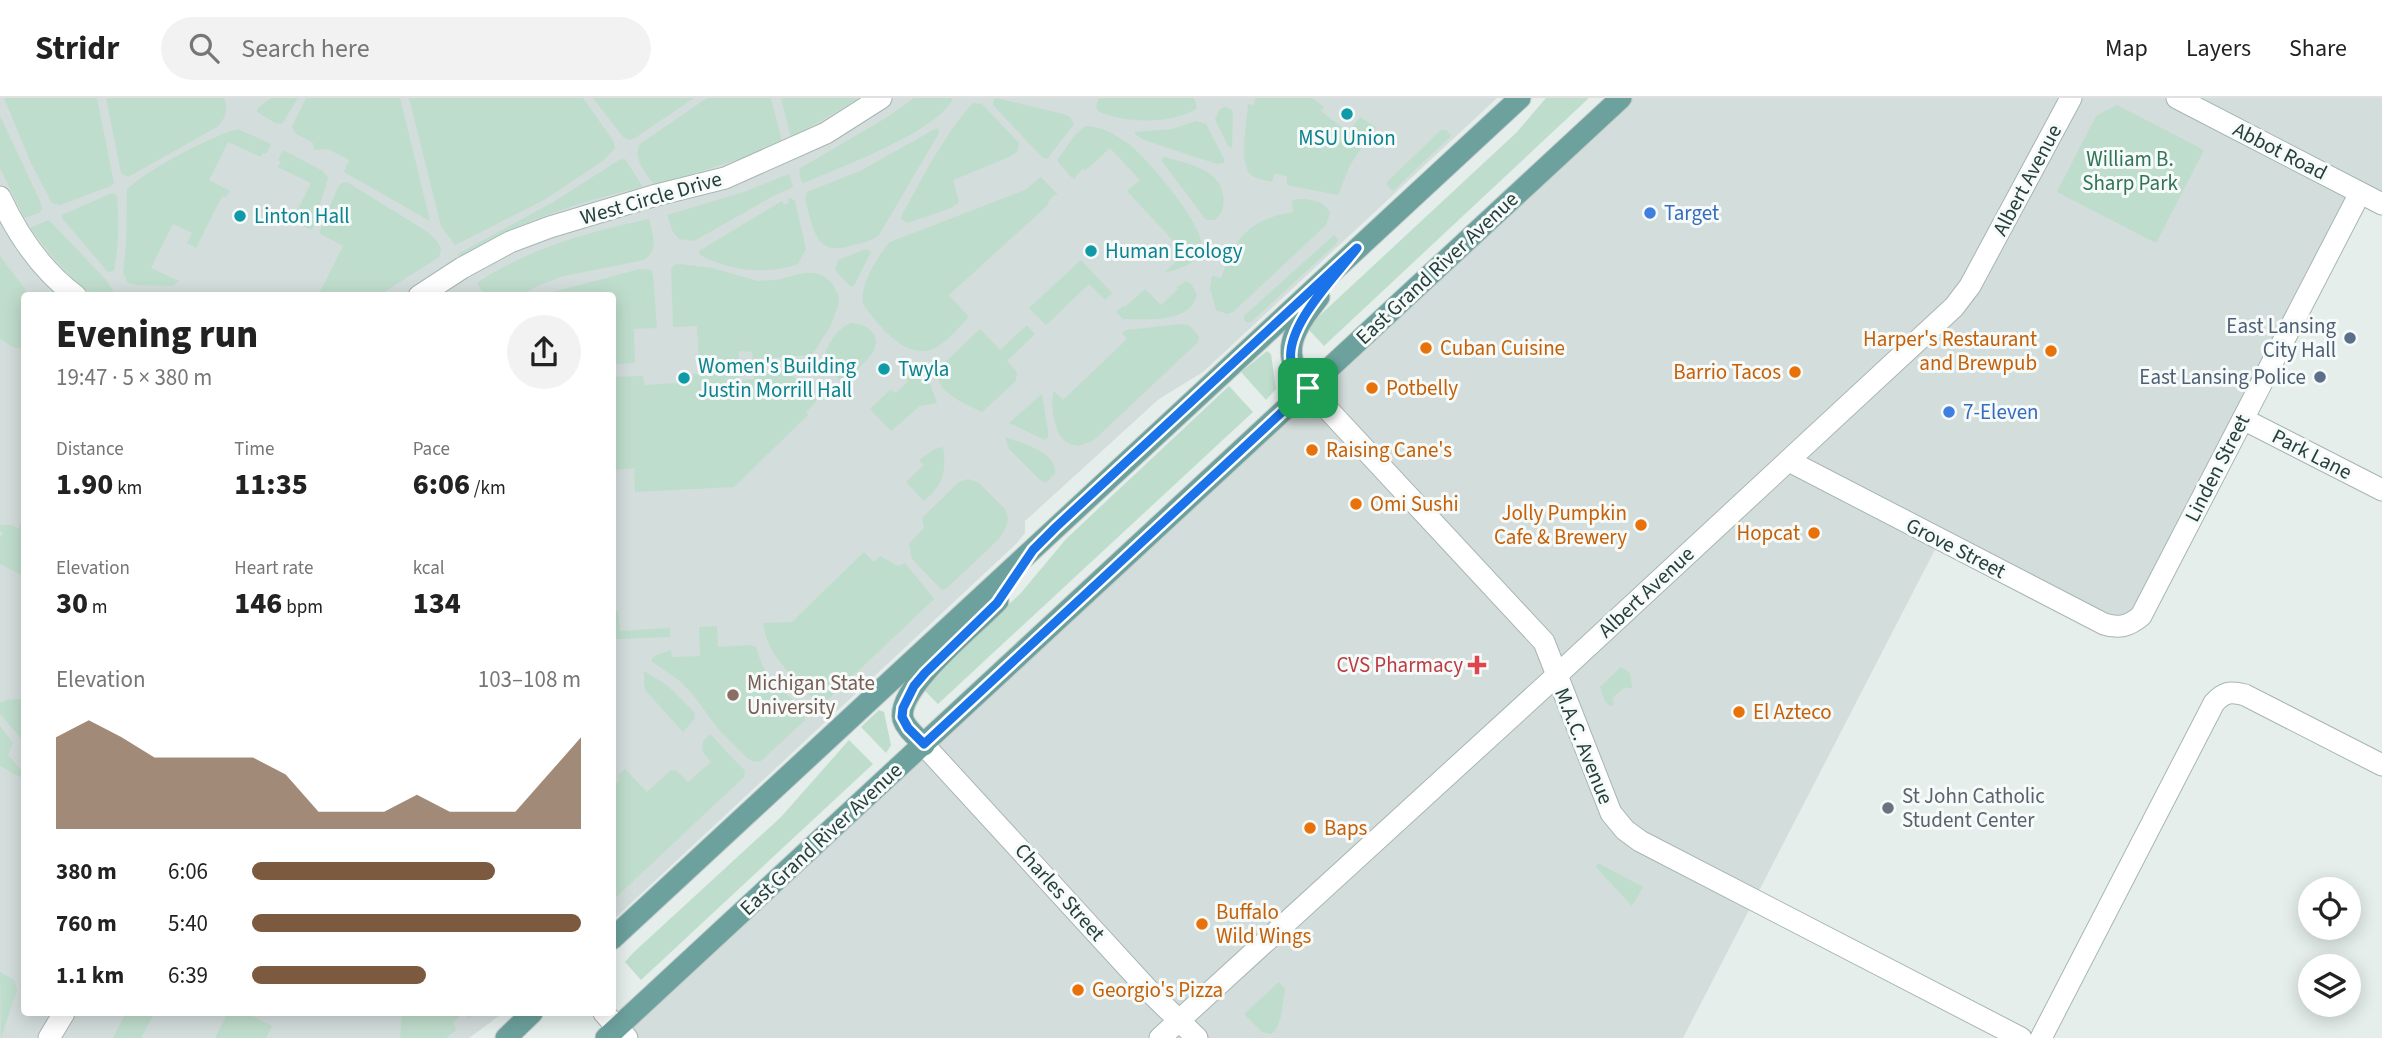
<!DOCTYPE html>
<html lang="en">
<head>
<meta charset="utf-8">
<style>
  :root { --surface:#fff; --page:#f2f2f2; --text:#222; --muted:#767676; --line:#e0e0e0; --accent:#7c5a40 }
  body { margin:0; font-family:"Source Sans 3",sans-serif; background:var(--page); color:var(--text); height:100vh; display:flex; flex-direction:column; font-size:26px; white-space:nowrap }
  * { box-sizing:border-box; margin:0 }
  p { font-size:23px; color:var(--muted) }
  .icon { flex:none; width:38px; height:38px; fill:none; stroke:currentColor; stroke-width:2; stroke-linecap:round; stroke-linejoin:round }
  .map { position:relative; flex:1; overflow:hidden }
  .drawer { position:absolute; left:21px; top:194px; width:595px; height:724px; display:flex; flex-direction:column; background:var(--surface); border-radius:7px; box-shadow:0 4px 18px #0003 }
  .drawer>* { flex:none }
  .tools { position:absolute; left:2298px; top:779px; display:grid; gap:14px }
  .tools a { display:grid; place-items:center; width:63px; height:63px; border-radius:50%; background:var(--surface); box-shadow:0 4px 18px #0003; font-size:35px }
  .pin { position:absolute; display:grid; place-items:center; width:60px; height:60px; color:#fff; margin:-30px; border-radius:14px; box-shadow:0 4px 10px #0006 }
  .round { display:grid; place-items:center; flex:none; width:74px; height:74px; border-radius:37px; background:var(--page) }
  .headline { display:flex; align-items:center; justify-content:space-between; height:119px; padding:0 35px }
  h1 { font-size:38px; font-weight:800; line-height:52px }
  .metrics { display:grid; grid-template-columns:repeat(3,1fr); gap:10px; height:119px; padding:7px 35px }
  .metrics div { display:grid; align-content:center }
  .metrics b { font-size:30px; font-weight:800 }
  .metrics small { font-size:19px; font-weight:400 }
  .metrics p { font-size:19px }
  .chart { height:196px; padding:14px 35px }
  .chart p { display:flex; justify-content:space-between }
  .chart svg { width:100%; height:126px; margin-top:7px; fill:var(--accent); opacity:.7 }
  ul { padding:0 35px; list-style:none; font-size:23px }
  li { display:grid; grid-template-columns:112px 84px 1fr; align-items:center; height:52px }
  li i { height:18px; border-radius:9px; background:var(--accent) }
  header { display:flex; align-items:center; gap:42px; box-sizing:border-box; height:98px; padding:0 35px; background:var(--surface); border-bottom:2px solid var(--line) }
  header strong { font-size:33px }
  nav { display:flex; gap:38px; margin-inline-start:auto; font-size:24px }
  .search { width:490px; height:63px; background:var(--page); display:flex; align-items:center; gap:18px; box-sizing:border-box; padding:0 24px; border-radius:38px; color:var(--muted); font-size:26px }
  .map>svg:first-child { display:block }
  .built { fill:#d3dddb }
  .green { fill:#bfddcd }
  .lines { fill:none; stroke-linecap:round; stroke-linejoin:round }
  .minor-casing { stroke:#a8b6b3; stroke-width:23 }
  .secondary-casing { stroke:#a1b6b2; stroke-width:23 }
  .primary-casing { stroke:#c2c9c8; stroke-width:23 }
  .minor { stroke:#fff; stroke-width:21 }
  .secondary { stroke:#fff; stroke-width:21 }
  .primary { stroke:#6ca19d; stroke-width:21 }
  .route-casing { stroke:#fff; stroke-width:14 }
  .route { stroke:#1a73e8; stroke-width:9 }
  .culture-dot { fill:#0f9aa8; stroke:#f6faf9; stroke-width:2.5 }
  .shop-dot { fill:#3f7fe0; stroke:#f6faf9; stroke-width:2.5 }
  .service-dot { fill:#5c6f8a; stroke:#f6faf9; stroke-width:2.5 }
  .food-dot { fill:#e8710a; stroke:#f6faf9; stroke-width:2.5 }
  .health-dot { fill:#e0444e; stroke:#f6faf9; stroke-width:2.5 }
  .education-dot { fill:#8d6e63; stroke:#f6faf9; stroke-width:2.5 }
  .worship-dot { fill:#6b7280; stroke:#f6faf9; stroke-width:2.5 }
  .labels { text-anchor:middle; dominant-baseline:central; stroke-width:6; stroke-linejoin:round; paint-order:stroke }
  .culture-label { font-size:21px; fill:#0d838f; stroke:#f6faf9; text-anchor:start }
  .street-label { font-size:21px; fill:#253f3c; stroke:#f6faf9 }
  .park-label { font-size:21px; fill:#317457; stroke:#f6faf9 }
  .shop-label { font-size:21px; fill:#366cbe; stroke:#f6faf9; text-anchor:start }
  .service-label { font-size:21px; fill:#4e5e75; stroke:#f6faf9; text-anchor:end }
  .food-label { font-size:21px; fill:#c56008; stroke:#f6faf9; text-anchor:start }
  .health-label { font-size:21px; fill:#be3a42; stroke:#f6faf9; text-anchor:end }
  .education-label { font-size:21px; fill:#785e54; stroke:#f6faf9; text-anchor:start }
  .worship-label { font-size:21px; fill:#5b616d; stroke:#f6faf9; text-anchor:start }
</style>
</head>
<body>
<header>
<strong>Stridr</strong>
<div class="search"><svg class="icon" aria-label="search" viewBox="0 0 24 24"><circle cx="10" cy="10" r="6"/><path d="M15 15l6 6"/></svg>Search here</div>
<nav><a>Map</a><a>Layers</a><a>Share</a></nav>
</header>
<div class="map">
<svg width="2382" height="940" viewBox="0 0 2382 940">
  <rect width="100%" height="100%" fill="#e5eeeb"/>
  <g class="built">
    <polygon points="0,0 1497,0 1203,274 1159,301 1025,423 1025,435 1016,446 613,822 612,198 24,198 24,915 503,915 469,940 0,940"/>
    <polygon points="1628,0 2382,0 2382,111 2362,100 2145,516 2113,526 1942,438 1683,940 615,940"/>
  </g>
  <g class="green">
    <polygon points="4,0 97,0 114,85 111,88 60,107 52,105 31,65"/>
    <path d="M106,0h118c5,12 2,20 -7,29l-89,50 -7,-4z"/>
    <polygon points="271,0 298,0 282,26 275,25 257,14 258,10"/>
    <polygon points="306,0 400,0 430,123 344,74 349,62 328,51 314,52 313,45 296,36 292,29"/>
    <polygon points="409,0 583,0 614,44 615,50 604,62 544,102 455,147 441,128"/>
    <polygon points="593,0 694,0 635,40 629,42 623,39"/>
    <path d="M707,0h64l11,44 -24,11 -103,33c-8,-12 -24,-28 -15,-42z"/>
    <polygon points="781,0 860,0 791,40"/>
    <path d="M914,0h39c-13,33 -115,70 -149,85l-3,-2 -2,-12 90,-53z"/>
    <polygon points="996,0 1063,16 1070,19 1074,26 1047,61 1042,59 993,7 993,3"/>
    <path d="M1099,0h95l3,10c-22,16 -74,16 -99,3l-2,-5z"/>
    <path d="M1255,0h57l12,9 -3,4 27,21 12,-15 16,10 -26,38 -12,30 -51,-10v-9l-13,-2 -2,8c-7,-2 -17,-3 -22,-8 -11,-14 -3,-52 -2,-70l6,1z"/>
    <polygon points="1546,0 1589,0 1324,248 1308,231 1317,220 1517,34"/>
    <path d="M973,5l9,1 37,39 -2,9 -8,5 -56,23 6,22 -8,6 -44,15 -6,-4 1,-4c21,-38 41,-79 71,-112z"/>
    <polygon points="2117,7 2204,52 2156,145 2057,94 2096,18"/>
    <polygon points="1225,9 1231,11 1233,16 1232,50 1228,48 1215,21 1220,11"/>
    <polygon points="0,18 40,103 42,111 39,115 24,120 0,70"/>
    <polygon points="1196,23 1206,26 1224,61 1224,65 1217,66 1144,42 1135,36 1135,34 1172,31"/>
    <path d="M1085,28c15,-1 33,10 45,19 17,14 79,84 71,105 -5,16 -27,20 -37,23l16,-15 10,-3 -2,-6 -8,-1 -53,-57 13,-11 -30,-32 -24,22 -3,-1 -7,6v4l-5,-2 -13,-15v-3l17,-24z"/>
    <path d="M238,31l33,15 -5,10 -3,-1 -2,4 -33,-15 -19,38 21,11 -4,6 -4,-1 -26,52 -9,-5 5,-10 -19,-9 -22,44 28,13 -6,5 -35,-1 -10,-2 -5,-10 3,-29 1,-54c17,-19 86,-55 111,-61z"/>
    <path d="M935,31h4v4l-60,102c-7,6 -17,8 -26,10 -30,10 -37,-4 -44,-31 -2,-8 -5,-14 -2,-22l53,-21z"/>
    <polygon points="1441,32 1446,32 1451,38 1393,93 1387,87 1387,84"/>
    <polygon points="283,52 323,73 328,80 312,132 292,123 311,85 278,69 281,64 278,62"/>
    <path d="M1165,59c22,7 54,11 58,38 2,10 -1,19 -8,25h-9l-44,-59v-3z"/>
    <path d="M625,61l18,28c-65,15 -126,35 -183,70l-2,-3 97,-53 64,-41z"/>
    <polygon points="789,76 793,88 791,90 773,98 694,143 679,141 673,134 667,117 744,94"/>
    <path d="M1041,79l17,18h-4l-6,7v3l-99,90 20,22c-10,10 -20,23 -32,30 -29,17 -59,-22 -74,-43 -3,-20 14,-47 27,-62l135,-52z"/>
    <polygon points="347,84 426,133 437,143 441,151 439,159 378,198 318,198 343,148 319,135 338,89 342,85"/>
    <path d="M112,95l5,3c2,24 2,50 -3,74l-4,2 -3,-1 -45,-53v-3z"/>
    <path d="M791,100l4,3 11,48 -8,15c-31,11 -69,7 -98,-9l-1,-4 83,-50 2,4 5,-2 -1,-4z"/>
    <path d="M1296,101c14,0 28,1 34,14l-4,12 -93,87 -6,2 -11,-4 -6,-22 2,-12 9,2c14,-40 28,-59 72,-66l-1,-11z"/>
    <path d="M649,121c4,16 10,31 -5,41l-80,16 -25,9 -19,11h-35l-8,-13c52,-35 112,-51 172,-64z"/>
    <path d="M49,122l57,60 10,16c-5,0 -12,1 -17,0 -20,-4 -57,-52 -69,-68z"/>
    <polygon points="1334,137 1338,142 1336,146 1251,224 1245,224 1244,218"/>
    <polygon points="866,151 871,154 855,186 851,189 835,172 838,162"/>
    <path d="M0,158l30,40h-6v52c-10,2 -16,-4 -24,-10z"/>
    <polygon points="1081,162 1112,195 1105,202 1089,186 1046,227 1029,210"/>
    <polygon points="680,166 712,170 758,183 776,182 804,175 816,175 823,178 832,185 838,196 839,205 830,229 812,257 753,261 752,254 739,253 739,262 699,263 697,228 673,229 671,172 674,167"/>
    <polygon points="640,171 651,172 653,177 657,230 634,231 635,265 613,266 612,198 538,198"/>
    <path d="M1186,183l5,3 6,10c-6,30 -51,25 -74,25l-7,-7 7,-6 2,1 20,-18 16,16 17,-16 -1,-2z"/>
    <path d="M852,225c8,1 15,3 20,9 15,17 -17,38 -28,49l-3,-3 -2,2 -16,-19c4,-16 13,-33 29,-38z"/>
    <path d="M1182,226l7,1 10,11 -1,6 -104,98 -16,6c-6,-1 -12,-3 -16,-8 -8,-9 -12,-36 -8,-47l9,9 64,-61 -5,-6 4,-3z"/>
    <path d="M1027,227l8,9 -28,27 10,11 -1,9 -34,31c-16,-8 -55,-23 -41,-46l39,-37 20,21z"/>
    <polygon points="1267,253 1271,256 1276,291 1266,302 1241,274"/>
    <polygon points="780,272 792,277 817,303 806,314 808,317 734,389 635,394 634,370 613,372 613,279 643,278 644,287 692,284 693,276 739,274 740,283 754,281 754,274"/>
    <polygon points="911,274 930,286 937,305 920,308 891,333 870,311 890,292 896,295 908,283 906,278"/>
    <polygon points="1229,288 1253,314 938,606 923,591 932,577 1020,496 1066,441"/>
    <polygon points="1042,296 1048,333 1048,339 1045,342 1009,325"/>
    <path d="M1005,339c16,6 53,15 50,37l-10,9 -5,-3 -31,-31z"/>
    <path d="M943,349c4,24 0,38 -19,54l-18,-19 18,-17 -5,-5 16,-11z"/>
    <polygon points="968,381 979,385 1005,411 1008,420 1006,429 1000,440 947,490 942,492 912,461 909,446 924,430 922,420 959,384"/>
    <polygon points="24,418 24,478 0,466 0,440 3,435 0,433 0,427 11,427 18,431"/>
    <path d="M864,454l10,10 6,-6 18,10 7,-3 29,36 -115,109c-19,-30 -51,-46 -56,-85l29,-1z"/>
    <polygon points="613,513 618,513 620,533 670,530 670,539 617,541 613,538"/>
    <path d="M717,528l1,21 32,-2 6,2c4,13 8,25 17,35 11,12 29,21 32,38l-44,41 -7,1 -6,-3 -30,-30 -24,-33 -13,-14 -30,-21 3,-5 17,-6 1,7 28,-1 -1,-29z"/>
    <polygon points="1621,569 1630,575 1632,590 1624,590 1612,600 1614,607 1611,608 1605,604 1600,589"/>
    <polygon points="644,573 668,588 694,614 695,620 683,634 646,593 644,587"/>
    <polygon points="20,601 24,603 24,644 0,616 0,605 7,602"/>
    <polygon points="879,612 884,614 891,647 886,655 861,629"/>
    <polygon points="0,628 13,645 8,657 20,671 24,671 24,681 0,668"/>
    <polygon points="710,636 745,673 744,679 613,802 612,689 620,682 618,678 625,671 647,694 671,672 677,673 688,684 711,664 702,653 703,644"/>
    <polygon points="849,642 873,666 641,882 625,864 634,854 781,719"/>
    <polygon points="1598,765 1643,789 1632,808 1596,769"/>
    <polygon points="0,874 14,882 17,892 1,940"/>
    <polygon points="1279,884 1285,891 1281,918 1276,932 1271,936 1262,934 1244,916"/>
    <polygon points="126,915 154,915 141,940 113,940"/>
    <polygon points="228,915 247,915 272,928 266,940 215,940"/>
    <polygon points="402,915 476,915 469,920 464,915 453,924 456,932 446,940 400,940"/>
  </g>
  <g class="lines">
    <g class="minor-casing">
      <g id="minor">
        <path d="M0,99c18,39 41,73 76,99"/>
        <polyline points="419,198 462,170 510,144 550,129 653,98 725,80 826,35 881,0"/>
        <polyline points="1308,290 1544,544 1611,715 1625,732 1640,743 2021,940"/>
        <polyline points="2243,321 2382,392"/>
        <path d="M1789,363l315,163c15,5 25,2 37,-8l219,-423"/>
        <polyline points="924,647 1154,898 1197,940"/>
        <polyline points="604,915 627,940"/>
        <polyline points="49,940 64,915"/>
        <polyline points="1160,940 1556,578 1954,209 1970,188 2071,0"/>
        <path d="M2041,940l173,-335c10,-11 16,-12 31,-8l137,70"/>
      </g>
    </g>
    <g class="secondary-casing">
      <polyline id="secondary" points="2177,0 2382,106"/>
    </g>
    <g class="primary-casing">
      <g id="primary">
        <path d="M1308,290c-31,-35 -14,-59 11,-91"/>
        <path d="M924,647c-7,-8 -18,-16 -21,-26 -8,-31 75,-96 95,-118"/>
        <polyline points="612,841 1520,0"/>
        <polyline points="506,940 532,915"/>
        <polyline points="606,940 1621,0"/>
      </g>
    </g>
    <use href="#minor" class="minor"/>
    <use href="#secondary" class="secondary"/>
    <use href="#primary" class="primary"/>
  </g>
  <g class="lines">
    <g class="route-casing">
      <path id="route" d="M1357,150c-21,28 -76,81 -65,118 2,8 11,16 16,22l-384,356 -16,-16 -6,-11 1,-9 11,-22 11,-13 72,-70 36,-53 23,-23z"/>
    </g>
    <use href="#route" class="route"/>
  </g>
  <g class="culture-dot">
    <circle cx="1347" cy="16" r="7"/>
    <circle cx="240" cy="118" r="7"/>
    <circle cx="1091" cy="153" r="7"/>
    <circle cx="884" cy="271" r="7"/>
    <circle cx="684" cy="280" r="7"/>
  </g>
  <g class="shop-dot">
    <circle cx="1650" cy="115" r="7"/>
    <circle cx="1949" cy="314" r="7"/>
  </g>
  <g class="service-dot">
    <circle cx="2350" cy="240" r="7"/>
    <circle cx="2320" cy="279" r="7"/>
  </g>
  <g class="food-dot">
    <circle cx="1426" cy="250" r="7"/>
    <circle cx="2051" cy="253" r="7"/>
    <circle cx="1795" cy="274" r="7"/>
    <circle cx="1372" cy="290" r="7"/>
    <circle cx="1312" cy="352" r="7"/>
    <circle cx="1356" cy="406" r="7"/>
    <circle cx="1641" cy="427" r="7"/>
    <circle cx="1814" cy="435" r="7"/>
    <circle cx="1739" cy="614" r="7"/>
    <circle cx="1310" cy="730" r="7"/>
    <circle cx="1202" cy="826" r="7"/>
    <circle cx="1078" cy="892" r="7"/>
  </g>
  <path class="health-dot" d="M1473.5 556.5h7v7h7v7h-7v7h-7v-7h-7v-7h7z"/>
  <circle class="education-dot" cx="733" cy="597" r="7"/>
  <circle class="worship-dot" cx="1888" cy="710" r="7"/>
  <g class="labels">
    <g class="culture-label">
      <text x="1347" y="40" text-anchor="middle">MSU Union</text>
      <text x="254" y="118">Linton Hall</text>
      <text x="1105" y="153">Human Ecology</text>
      <text x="698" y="268">Women's Building<tspan x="698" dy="24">Justin Morrill Hall</tspan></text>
      <text x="898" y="271">Twyla</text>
    </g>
    <g class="street-label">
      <text transform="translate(2280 53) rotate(27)">Abbot Road</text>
      <text transform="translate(2027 82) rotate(-62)">Albert Avenue</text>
      <text transform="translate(651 100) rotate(-16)">West Circle Drive</text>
      <text transform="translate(1437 170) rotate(-43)">East Grand River Avenue</text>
      <text transform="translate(2312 356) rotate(27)">Park Lane</text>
      <text transform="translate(2217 370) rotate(-63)">Linden Street</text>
      <text transform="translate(1956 450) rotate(27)">Grove Street</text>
      <text transform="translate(1646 494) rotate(-43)">Albert Avenue</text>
      <text transform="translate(1584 648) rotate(68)">M.A.C. Avenue</text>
      <text transform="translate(821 741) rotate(-43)">East Grand River Avenue</text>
      <text transform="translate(1060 794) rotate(48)">Charles Street</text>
    </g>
    <g class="park-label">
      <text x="2130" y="61">William B.<tspan x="2130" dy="24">Sharp Park</tspan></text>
    </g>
    <g class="shop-label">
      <text x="1664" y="115">Target</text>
      <text x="1963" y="314">7-Eleven</text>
    </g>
    <g class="service-label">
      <text x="2336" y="228">East Lansing<tspan x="2336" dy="24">City Hall</tspan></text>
      <text x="2306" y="279">East Lansing Police</text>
    </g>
    <g class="food-label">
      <text x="2037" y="241" text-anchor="end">Harper's Restaurant<tspan x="2037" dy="24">and Brewpub</tspan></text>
      <text x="1440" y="250">Cuban Cuisine</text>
      <text x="1781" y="274" text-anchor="end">Barrio Tacos</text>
      <text x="1386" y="290">Potbelly</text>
      <text x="1326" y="352">Raising Cane's</text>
      <text x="1370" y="406">Omi Sushi</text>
      <text x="1627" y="415" text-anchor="end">Jolly Pumpkin<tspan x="1627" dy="24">Cafe &amp; Brewery</tspan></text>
      <text x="1800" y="435" text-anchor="end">Hopcat</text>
      <text x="1753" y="614">El Azteco</text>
      <text x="1324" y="730">Baps</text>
      <text x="1216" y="814">Buffalo<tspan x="1216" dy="24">Wild Wings</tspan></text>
      <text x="1092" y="892">Georgio's Pizza</text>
    </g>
    <g class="health-label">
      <text x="1463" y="567">CVS Pharmacy</text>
    </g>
    <g class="education-label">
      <text x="747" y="585">Michigan State<tspan x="747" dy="24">University</tspan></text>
    </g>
    <g class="worship-label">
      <text x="1902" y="698">St John Catholic<tspan x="1902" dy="24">Student Center</tspan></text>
    </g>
  </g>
</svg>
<div class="tools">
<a><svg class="icon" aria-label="locate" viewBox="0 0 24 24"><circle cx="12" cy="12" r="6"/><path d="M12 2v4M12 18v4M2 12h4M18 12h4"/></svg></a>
<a><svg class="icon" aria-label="layers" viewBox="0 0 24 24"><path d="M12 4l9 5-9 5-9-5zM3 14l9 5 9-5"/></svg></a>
</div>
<div class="pin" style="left:1308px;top:290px;background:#1e9e55"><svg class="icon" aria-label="arrive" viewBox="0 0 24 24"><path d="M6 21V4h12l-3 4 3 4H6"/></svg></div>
<section class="drawer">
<div class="headline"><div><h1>Evening run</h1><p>19:47 · 5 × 380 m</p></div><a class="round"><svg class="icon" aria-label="share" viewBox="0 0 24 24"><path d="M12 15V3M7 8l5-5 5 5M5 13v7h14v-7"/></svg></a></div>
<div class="metrics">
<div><p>Distance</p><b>1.90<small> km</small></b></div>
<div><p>Time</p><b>11:35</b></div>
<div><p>Pace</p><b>6:06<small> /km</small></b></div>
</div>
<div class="metrics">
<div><p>Elevation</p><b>30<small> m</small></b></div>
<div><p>Heart rate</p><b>146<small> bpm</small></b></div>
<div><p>kcal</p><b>134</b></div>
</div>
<div class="chart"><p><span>Elevation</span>103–108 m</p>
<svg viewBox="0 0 160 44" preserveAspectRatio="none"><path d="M0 44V12L10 6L20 12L30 19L40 19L50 19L60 19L70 25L80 38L90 38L100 38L110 32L120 38L130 38L140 38L150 25L160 12V44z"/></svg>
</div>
<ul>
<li><b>380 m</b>6:06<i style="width:74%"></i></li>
<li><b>760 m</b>5:40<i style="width:100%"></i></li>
<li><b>1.1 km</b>6:39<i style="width:53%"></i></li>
</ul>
</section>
</div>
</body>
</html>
